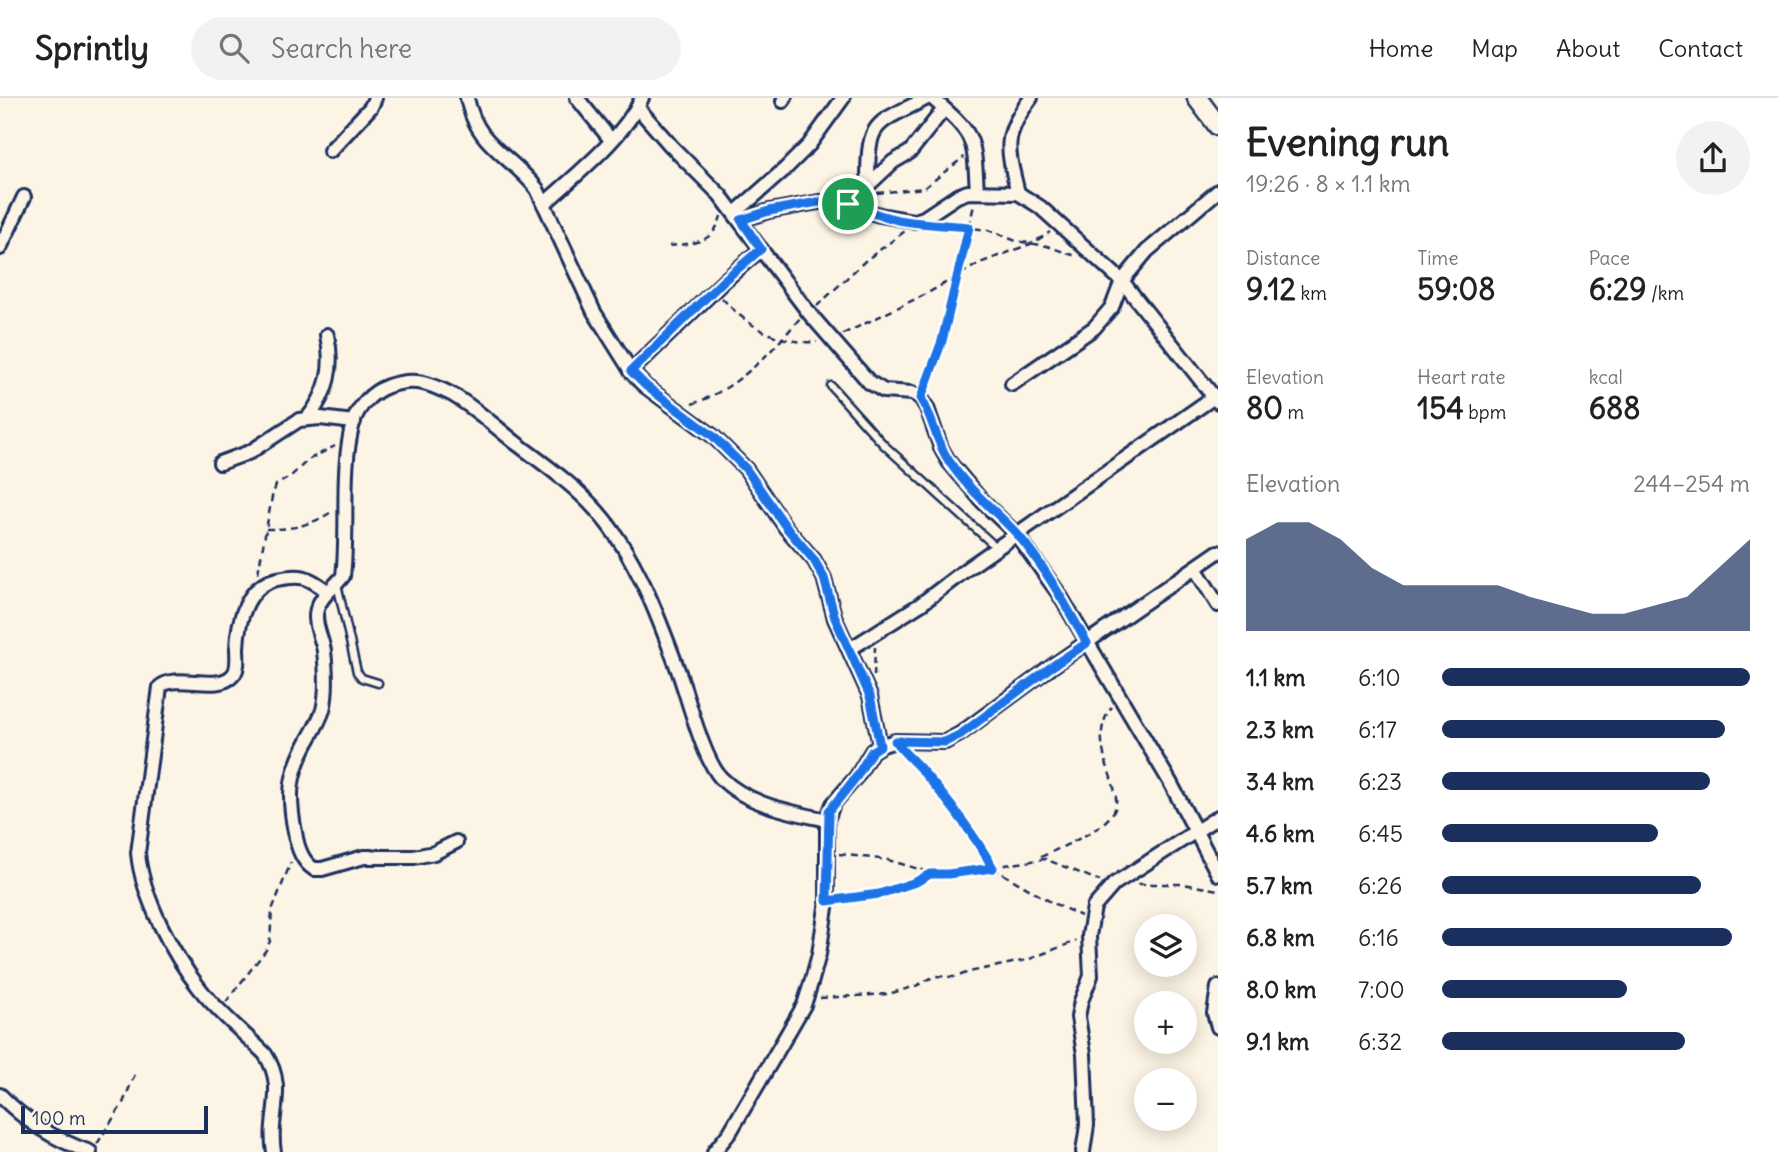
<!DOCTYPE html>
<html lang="en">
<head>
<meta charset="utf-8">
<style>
  :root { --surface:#fff; --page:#f2f2f2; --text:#222; --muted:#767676; --line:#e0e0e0; --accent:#1b2f5e }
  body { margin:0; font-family:Delius,sans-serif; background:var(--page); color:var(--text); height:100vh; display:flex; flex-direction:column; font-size:26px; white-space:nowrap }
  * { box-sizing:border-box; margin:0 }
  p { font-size:23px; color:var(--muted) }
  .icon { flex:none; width:38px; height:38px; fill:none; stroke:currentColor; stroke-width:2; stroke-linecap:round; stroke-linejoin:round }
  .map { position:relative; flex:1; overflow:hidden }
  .details { display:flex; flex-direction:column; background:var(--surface); width:560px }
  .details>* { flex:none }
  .tools { position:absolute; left:1134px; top:816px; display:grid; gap:14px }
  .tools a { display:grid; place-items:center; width:63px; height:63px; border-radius:50%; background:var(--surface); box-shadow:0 4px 18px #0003; font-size:35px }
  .scale { position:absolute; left:21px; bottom:18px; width:187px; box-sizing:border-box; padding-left:7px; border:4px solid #1b2f5e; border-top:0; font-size:19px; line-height:24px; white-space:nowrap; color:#1b2f5e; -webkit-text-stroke:5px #fcf5e5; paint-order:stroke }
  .pin { position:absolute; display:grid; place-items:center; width:60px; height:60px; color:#fff; margin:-30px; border:4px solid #fff; border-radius:50%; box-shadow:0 2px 7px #0007 }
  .round { display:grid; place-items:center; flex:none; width:74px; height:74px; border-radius:37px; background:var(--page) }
  .headline { display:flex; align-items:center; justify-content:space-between; height:119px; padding:0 28px }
  h1 { font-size:38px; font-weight:700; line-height:52px }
  .figures { display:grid; grid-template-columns:repeat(3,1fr); gap:10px; height:119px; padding:7px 28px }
  .figures div { display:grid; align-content:center }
  .figures b { font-size:30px; font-weight:700 }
  .figures small { font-size:19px; font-weight:400 }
  .figures p { font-size:19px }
  .chart { height:196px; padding:14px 28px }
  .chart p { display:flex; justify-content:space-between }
  .chart svg { width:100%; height:126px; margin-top:7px; fill:var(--accent); opacity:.7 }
  ul { padding:0 28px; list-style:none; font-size:23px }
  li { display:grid; grid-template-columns:112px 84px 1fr; align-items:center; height:52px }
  li i { height:18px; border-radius:9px; background:var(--accent) }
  header { display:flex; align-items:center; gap:42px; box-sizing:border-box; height:98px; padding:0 35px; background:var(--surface); border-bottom:2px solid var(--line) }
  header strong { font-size:33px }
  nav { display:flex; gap:38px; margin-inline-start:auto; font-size:24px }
  .search { width:490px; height:63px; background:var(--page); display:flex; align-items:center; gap:18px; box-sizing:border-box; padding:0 24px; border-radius:38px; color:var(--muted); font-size:26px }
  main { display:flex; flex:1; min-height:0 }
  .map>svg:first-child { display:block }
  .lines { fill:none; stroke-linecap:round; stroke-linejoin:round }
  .lane-casing { stroke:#1b2f5e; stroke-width:11 }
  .street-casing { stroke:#1b2f5e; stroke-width:18 }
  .secondary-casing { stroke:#1b2f5e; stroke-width:23 }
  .path { stroke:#1b2f5e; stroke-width:2.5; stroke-dasharray:7 5; stroke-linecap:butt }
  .lane { stroke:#fcf5e5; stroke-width:6 }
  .street { stroke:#fcf5e5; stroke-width:12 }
  .secondary { stroke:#fcf5e5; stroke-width:18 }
  .route-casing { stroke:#fff; stroke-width:14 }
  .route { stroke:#1a73e8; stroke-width:9 }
</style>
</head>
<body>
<header>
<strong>Sprintly</strong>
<div class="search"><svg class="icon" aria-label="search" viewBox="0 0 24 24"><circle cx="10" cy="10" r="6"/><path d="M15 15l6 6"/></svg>Search here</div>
<nav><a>Home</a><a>Map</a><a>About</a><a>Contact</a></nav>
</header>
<main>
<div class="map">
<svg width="1218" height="1054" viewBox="0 0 1218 1054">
  <rect width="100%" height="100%" fill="#fcf5e5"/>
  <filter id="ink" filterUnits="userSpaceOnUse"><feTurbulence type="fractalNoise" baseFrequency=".0143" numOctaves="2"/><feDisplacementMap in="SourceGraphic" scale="14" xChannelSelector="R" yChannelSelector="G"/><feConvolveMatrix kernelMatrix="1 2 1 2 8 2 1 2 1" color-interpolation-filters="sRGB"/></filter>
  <g filter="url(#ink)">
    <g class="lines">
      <g class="lane-casing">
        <g id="lane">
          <polyline points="831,288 884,347 997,450"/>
          <polyline points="337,486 357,574 362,580 378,585"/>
        </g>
      </g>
      <g class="street-casing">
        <g id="street">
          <path d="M467,0c10,49 43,56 70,91l57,123 37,59 14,15 68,50 33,33 40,59 28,32 10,18 11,41 35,77 10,50"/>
          <polyline points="577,0 611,42"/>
          <path d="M932,0c43,37 42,38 45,94"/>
          <polyline points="783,3 785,0"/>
          <polyline points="638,10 671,48 720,97 809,215 869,284 884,293 912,295 921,300 927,310 941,350 949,364 982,403 1017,437 1059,496 1170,684 1218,776"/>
          <polyline points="330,53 371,9 375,0"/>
          <path d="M868,86c0,-65 5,-58 59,-86"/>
          <path d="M1018,95c-11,-45 -16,-56 13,-95"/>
          <path d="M544,106c33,-30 79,-66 98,-106"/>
          <polyline points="848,106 893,64 910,54 944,11"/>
          <polyline points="735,115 785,71 809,47 843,0"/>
          <polyline points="741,122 769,113 819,104 835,104 880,117 914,123 924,120 957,98 968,94 1018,95 1040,109 1122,183 1218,304"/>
          <polyline points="0,150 24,99"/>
          <polyline points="631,273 724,183 761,151"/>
          <polyline points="1012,286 1094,230 1112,209 1122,183 1147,153 1218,93"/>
          <path d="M307,321c21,-26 27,-52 20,-84"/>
          <polyline points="220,365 250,354 299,322 320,320 354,324"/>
          <polyline points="1195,470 1218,507"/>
          <polyline points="850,551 921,506 968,470 1214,299"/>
          <path d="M456,744l-22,11 -20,4h-50l-42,12h-8c-13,-8 -17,-23 -19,-37 -7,-35 -6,-56 11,-88 6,-11 13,-22 17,-34 4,-16 3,-41 1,-59 -2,-13 -11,-28 -7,-42 5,-15 17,-21 26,-33 6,-49 -3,-105 10,-153 5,-17 19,-31 35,-37 27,-9 41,-3 65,9 22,13 43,32 63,48 28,21 58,42 81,68 39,44 61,105 81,159 10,27 25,89 43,108 26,27 71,34 106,42"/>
          <polyline points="1218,889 1214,915 1218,929"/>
          <path d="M0,997c26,27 55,45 90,57"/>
          <path d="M274,1054c-7,-36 14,-63 -9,-98 -21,-21 -46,-41 -65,-65 -27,-34 -58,-92 -62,-136l22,-166c16,-15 58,6 73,-12 6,-6 4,-19 4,-27 1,-27 9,-62 40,-69 24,-5 30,-3 50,12"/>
          <polyline points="714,1054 730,1034 778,952 804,907 812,882 819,856 827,803 827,722 833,706 857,678 872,653 880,648 895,643 945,644 960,636 1051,569 1218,454"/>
          <polyline points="1083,1054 1087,1027 1084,956 1078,919 1081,903 1091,878 1089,838 1094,809 1114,786 1218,719"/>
        </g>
      </g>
      <g class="secondary-casing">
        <polyline id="secondary" points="1197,0 1218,28"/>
      </g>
      <g class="path">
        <polyline points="877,95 924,90 964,59"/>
        <polyline points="939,126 988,132 1016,143 1047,148 1078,159"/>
        <path d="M669,148c26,-3 44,-2 52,-30"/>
        <path d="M722,200c25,28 55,46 95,44"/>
        <polyline points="817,208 865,163 905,133"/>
        <polyline points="843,236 926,196 980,165 1033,145 1050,134"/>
        <polyline points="925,290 942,243 974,107"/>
        <path d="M692,306c45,-15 78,-50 108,-86"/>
        <path d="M266,431c25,1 46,-4 67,-18"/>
        <polyline points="258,475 272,399 276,387 290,379 308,362 335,348"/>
        <polyline points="874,578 875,549"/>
        <polyline points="905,656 923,673 960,718 993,770 1051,804 1081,818"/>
        <polyline points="839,756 888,762 939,777 1045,761 1100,783"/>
        <path d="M1041,759c20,-10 62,-26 73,-46 12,-22 -31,-68 -2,-104"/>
        <polyline points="1138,786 1183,786 1218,792"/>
        <polyline points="838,802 899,790 930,776"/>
        <polyline points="820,900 888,896 916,888 935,878 956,879 969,874 1027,862 1076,843"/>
        <polyline points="226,904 266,852 270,843 272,812 291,764"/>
        <polyline points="97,1046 123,1005 135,976"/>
      </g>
      <use href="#lane" class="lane"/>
      <use href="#street" class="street"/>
      <use href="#secondary" class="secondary"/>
    </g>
  </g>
  <g class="lines" filter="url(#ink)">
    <g class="route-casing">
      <path id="route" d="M818,104c29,-1 52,12 80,18 23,4 48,5 71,7l-27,114 -21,57c12,20 15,44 28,63 19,29 46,49 69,74 28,33 48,71 69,108l-36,24 -90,67 -16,8 -50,-1c9,13 21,21 30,33 26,30 49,60 68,94l-45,6h-18l-14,8 -37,12 -52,7 2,-90 28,-35 15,-25 8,-5 -10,-50 -35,-78 -11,-40 -10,-18 -28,-33 -40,-58 -33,-33 -67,-50 -15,-15 92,-90 38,-32 -20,-29 28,-9z"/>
    </g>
    <use href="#route" class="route"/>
  </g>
</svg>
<div class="tools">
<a><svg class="icon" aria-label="layers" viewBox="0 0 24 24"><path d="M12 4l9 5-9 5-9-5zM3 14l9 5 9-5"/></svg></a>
<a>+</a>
<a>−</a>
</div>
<div class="scale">100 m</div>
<div class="pin" style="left:848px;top:106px;background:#1e9e55"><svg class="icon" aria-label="arrive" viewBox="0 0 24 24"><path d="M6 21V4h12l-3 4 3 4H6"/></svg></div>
</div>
<section class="details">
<div class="headline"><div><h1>Evening run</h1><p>19:26 · 8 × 1.1 km</p></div><a class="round"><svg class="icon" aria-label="share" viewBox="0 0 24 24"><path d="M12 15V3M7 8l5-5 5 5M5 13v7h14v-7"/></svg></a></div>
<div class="figures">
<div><p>Distance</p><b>9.12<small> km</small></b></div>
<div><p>Time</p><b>59:08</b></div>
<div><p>Pace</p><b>6:29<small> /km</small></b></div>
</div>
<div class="figures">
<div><p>Elevation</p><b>80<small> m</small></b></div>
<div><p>Heart rate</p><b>154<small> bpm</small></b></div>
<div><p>kcal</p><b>688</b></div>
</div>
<div class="chart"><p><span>Elevation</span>244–254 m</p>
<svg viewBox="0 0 160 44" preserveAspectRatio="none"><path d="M0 44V12L10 6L20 6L30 12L40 22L50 28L60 28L70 28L80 28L90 32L100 35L110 38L120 38L130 35L140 32L150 22L160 12V44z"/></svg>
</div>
<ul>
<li><b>1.1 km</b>6:10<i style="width:100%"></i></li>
<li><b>2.3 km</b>6:17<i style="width:92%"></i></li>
<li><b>3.4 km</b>6:23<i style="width:87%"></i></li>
<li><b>4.6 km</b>6:45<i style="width:70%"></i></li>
<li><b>5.7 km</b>6:26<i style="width:84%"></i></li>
<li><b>6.8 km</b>6:16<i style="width:94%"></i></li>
<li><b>8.0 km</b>7:00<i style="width:60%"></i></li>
<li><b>9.1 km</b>6:32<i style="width:79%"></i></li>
</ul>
</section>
</main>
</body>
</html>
